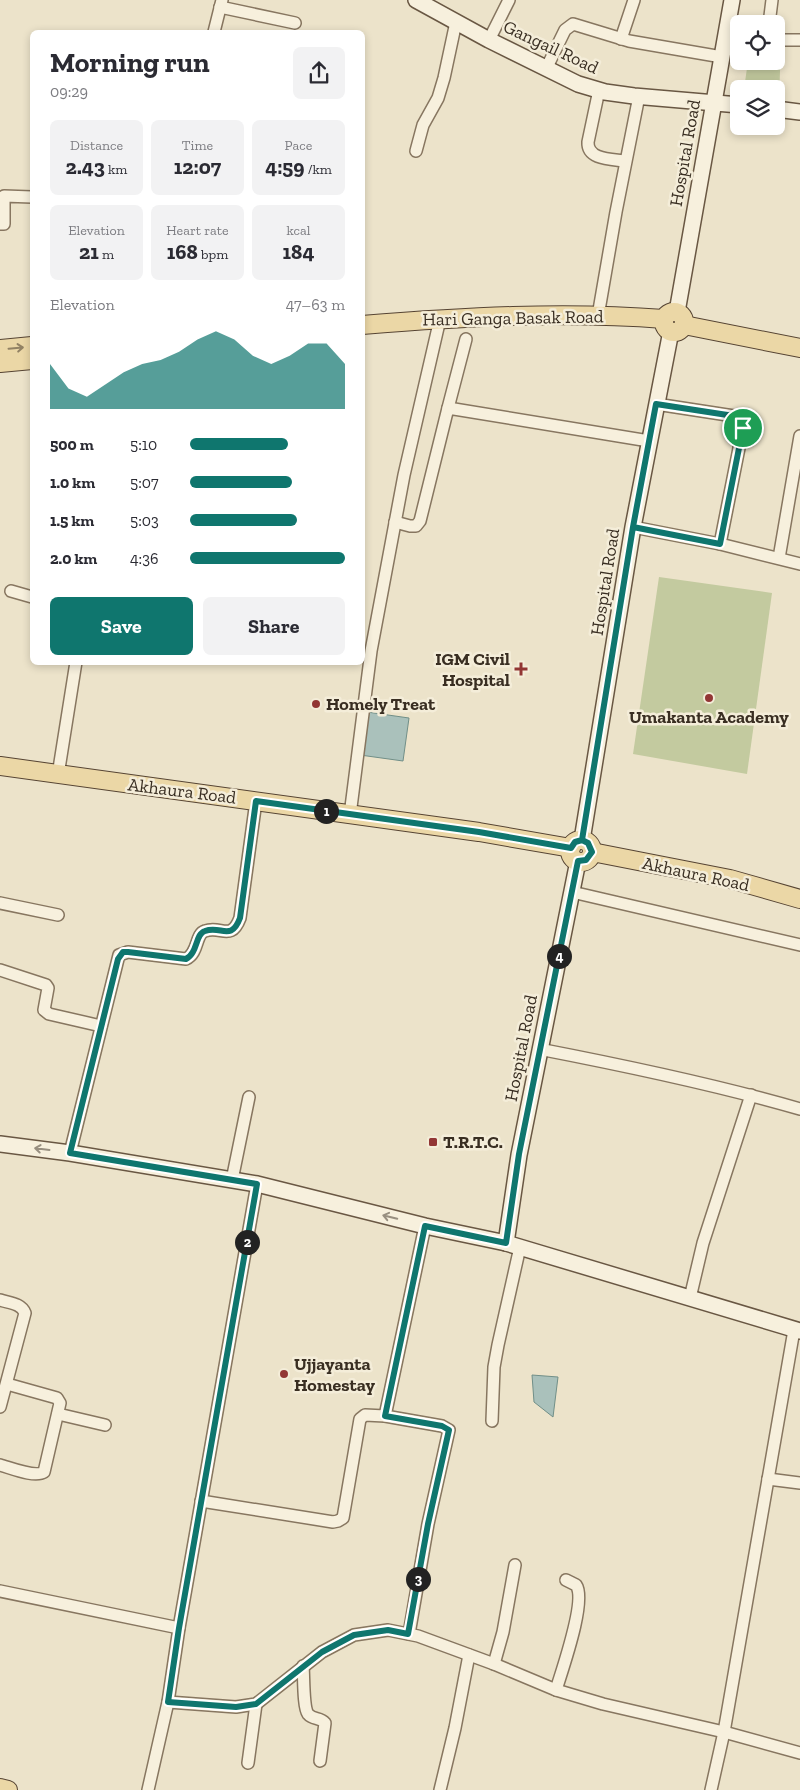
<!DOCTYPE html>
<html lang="en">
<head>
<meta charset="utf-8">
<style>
  :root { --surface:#fff; --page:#f2f2f3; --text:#2b2b33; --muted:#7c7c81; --accent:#0f766e }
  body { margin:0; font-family:"Zilla Slab",serif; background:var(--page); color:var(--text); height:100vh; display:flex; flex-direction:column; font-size:19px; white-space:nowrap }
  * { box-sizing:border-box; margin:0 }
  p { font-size:16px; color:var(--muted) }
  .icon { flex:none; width:28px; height:28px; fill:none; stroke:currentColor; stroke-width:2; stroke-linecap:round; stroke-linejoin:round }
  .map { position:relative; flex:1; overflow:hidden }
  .drawer { position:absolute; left:30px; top:30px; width:335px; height:635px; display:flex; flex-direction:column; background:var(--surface); border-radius:8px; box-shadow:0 2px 8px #0003 }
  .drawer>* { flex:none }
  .buttons { position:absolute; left:730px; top:15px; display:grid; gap:10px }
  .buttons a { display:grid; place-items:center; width:55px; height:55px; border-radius:8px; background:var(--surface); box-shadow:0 2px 8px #0003; font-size:25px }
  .pin { position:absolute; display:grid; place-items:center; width:42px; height:42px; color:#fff; margin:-21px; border:2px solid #fff; border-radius:50%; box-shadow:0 1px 5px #0007 }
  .km { position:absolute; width:25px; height:25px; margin:-12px; border-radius:50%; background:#222; color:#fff; font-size:14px; line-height:25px; text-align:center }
  .round { display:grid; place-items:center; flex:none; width:52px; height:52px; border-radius:8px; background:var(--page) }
  .summary { display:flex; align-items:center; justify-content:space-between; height:85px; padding:0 20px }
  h1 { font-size:28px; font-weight:800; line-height:38px }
  .figures { display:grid; grid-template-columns:repeat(3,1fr); gap:8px; height:85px; padding:5px 20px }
  .figures div { display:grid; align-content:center; border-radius:8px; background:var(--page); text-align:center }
  .figures b { font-size:21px; font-weight:800 }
  .figures small { font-size:14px; font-weight:400 }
  .figures p { font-size:14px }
  .chart { height:140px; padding:10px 20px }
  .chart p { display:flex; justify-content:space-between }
  .chart svg { width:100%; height:90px; margin-top:5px; fill:var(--accent); opacity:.7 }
  .cta { display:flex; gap:10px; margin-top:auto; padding:10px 20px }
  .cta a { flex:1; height:58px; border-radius:8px; background:var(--accent); color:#fff; font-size:20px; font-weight:800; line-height:58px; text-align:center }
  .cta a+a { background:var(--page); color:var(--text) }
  ul { padding:0 20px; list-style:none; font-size:16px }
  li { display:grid; grid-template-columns:80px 60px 1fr; align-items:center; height:38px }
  li i { height:12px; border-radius:6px; background:var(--accent) }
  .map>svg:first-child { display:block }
  .green { fill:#c3ca9f }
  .water { fill:#aac1bb; stroke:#718f88 }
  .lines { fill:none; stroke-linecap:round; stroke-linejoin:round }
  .street-casing { stroke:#877660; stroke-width:14 }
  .secondary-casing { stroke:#695743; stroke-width:18 }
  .primary-casing { stroke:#564433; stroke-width:20 }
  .street { stroke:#f7f0dd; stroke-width:11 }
  .secondary { stroke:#f7f0dd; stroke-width:15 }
  .primary { stroke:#ebd7a6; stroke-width:18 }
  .oneway { stroke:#928264 }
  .oneway2 { stroke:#988f80 }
  .route-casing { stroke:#fff; stroke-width:10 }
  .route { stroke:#0f766e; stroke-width:6 }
  .poi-dot { fill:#923634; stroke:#f4edd9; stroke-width:2 }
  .labels { text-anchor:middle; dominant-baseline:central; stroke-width:5; stroke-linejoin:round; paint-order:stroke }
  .street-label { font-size:18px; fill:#392e22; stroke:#f4edd9 }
  .poi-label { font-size:18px; font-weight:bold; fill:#392e22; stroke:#f4edd9; text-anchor:start }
</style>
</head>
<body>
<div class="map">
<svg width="800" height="1790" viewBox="0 0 800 1790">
  <rect width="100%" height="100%" fill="#ece3ca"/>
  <g class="green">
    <polygon points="781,43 779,100 776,100 776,89 744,89 748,61 776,61 776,44"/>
    <polygon points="659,577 772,593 747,774 633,754"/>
  </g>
  <g class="water">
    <polygon points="367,712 409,718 403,761 360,755"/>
    <polygon points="532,1375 558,1377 553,1417 534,1402"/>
  </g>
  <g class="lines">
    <g class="street-casing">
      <g id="street">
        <polyline points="220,7 295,23"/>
        <polyline points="769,24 772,0"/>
        <polyline points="214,32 222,0"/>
        <polyline points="621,39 634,0"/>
        <polyline points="489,40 509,0"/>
        <polyline points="776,40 800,40"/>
        <polyline points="724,45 739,43"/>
        <polyline points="546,69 565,30 573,24 629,41 722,57"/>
        <path d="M599,90l-11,52c-1,18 24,17 37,19"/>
        <polyline points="416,151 423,125 438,98 444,78 456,22"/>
        <polyline points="0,224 4,224 4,196 32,197"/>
        <polyline points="598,316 616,212 639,96"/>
        <polyline points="656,404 734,416 741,419 743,428 720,544"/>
        <polyline points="448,408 466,339"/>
        <polyline points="395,522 410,526 416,526 420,521 448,408 649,441"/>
        <polyline points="633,527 720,544 800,564"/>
        <polyline points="779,558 800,436"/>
        <polyline points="11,591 32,597"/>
        <polyline points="58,775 76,662"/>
        <polyline points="350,815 371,651 404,475 440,319"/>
        <polyline points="572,892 800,945"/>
        <polyline points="0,903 58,915"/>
        <polyline points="0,970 46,985 48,988 44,1010 49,1014 101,1026"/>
        <path d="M539,1049c88,17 175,35 261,60"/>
        <path d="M70,1153l49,-198 9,-3 58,7c13,-6 9,-25 19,-28 16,-6 26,11 35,-13l16,-117"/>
        <polyline points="232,1180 249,1097"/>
        <polyline points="690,1298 703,1243 751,1095"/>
        <path d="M0,1300c9,3 21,3 25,13l-25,94"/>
        <polyline points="58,1414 105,1425"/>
        <polyline points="385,1416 442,1426 449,1430 428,1524 409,1634"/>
        <polyline points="492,1421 494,1367 498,1345 520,1247"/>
        <path d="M0,1465c11,3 35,13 44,7l16,-69 -3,-5 -50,-14"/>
        <polyline points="768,1479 800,1483"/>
        <polyline points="201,1501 333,1522 338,1521 343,1518 360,1419 365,1415 385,1416 425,1226"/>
        <polyline points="0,1591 179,1628"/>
        <polyline points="494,1664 503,1632 515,1565"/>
        <path d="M303,1666c1,10 0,41 5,48 5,6 12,3 17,9l-5,38"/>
        <path d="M556,1690c6,-20 31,-90 20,-105l-10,-5"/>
        <polyline points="168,1702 236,1707 256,1704 322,1652 354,1635 388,1630 418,1636 494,1664 556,1690 603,1704 724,1732 800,1753"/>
        <polyline points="248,1763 256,1704"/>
        <polyline points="148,1790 168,1702 179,1628 257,1184"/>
        <polyline points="440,1790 455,1728 469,1655"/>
        <polyline points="711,1790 724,1732 794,1330"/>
      </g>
    </g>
    <g class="secondary-casing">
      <g id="secondary">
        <polyline points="416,0 489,40 578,84 605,92 634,96 739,105"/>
        <polyline points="776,109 800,112"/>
        <polyline points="677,312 732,0"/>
        <polyline points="582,840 633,527 671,331"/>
        <polyline points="0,1144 70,1153 257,1184 425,1226 506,1243 800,1331"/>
        <polyline points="506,1243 519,1155 578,861"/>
      </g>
    </g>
    <g class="primary-casing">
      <g id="primary">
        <circle cx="674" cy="322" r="10"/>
        <path d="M362,325c101,-8 201,-14 302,-6"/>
        <polyline points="684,325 800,348"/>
        <polyline points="0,349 32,346"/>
        <polyline points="0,363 32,360"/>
        <polyline points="0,766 479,832 571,848"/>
        <circle cx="581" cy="851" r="11"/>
        <polyline points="592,852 730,879 800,899"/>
        <polyline points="0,1788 8,1790"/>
      </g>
    </g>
    <use href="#street" class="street"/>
    <use href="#secondary" class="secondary"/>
    <use href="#primary" class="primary"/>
  </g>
  <defs><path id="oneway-shaft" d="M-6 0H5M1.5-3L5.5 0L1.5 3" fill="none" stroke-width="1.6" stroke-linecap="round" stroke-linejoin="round" transform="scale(1.25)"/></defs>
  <use class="oneway" href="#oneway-shaft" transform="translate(16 348) rotate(-5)"/>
  <g class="oneway2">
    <use href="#oneway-shaft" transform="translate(42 1149) rotate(-173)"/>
    <use href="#oneway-shaft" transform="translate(390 1217) rotate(-166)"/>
  </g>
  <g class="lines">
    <g class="route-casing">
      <path id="route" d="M743,428l-23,116 -87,-17 -51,313 -7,2 -4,6 -92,-16 -223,-31 -16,117c-9,24 -19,7 -35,13 -10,3 -7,22 -19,28l-58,-7h-5l-5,7 -48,194 187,31 -78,444 -11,74 68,5 20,-3 66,-52 32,-17 34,-5 20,4 20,-110 21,-94 -7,-4 -57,-10 40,-190 81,17 13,-89 59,-293 8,-1 6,-8 -4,-9 -6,-3 51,-313 23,-123 78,12 8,4 1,8"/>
    </g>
    <use href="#route" class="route"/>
  </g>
  <g class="poi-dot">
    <path d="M518.5 661.5h5v5h5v5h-5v5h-5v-5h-5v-5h5z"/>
    <circle cx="709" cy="698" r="5"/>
    <circle cx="316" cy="704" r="5"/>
    <rect x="428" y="1137" width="10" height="10" rx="2.5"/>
    <circle cx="284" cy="1374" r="5"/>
  </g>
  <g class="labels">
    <g class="street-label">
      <text transform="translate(551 47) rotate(25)">Gangail Road</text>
      <text transform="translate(685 153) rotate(-80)">Hospital Road</text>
      <text transform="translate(513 318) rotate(-1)">Hari Ganga Basak Road</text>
      <text transform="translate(605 582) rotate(-81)">Hospital Road</text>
      <text transform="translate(182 791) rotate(7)">Akhaura Road</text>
      <text transform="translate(696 874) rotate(12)">Akhaura Road</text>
      <text transform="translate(521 1048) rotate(-79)">Hospital Road</text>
    </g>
    <g class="poi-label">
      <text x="510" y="659" text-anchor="end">IGM Civil<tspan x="510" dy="21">Hospital</tspan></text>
      <text x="326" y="704">Homely Treat</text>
      <text x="709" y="717" text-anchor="middle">Umakanta Academy</text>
      <text x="443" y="1142">T.R.T.C.</text>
      <text x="294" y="1364">Ujjayanta<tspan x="294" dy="21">Homestay</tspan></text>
    </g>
  </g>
</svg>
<div class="buttons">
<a><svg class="icon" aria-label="locate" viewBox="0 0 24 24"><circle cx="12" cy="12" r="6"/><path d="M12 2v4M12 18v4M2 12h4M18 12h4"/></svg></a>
<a><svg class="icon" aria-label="layers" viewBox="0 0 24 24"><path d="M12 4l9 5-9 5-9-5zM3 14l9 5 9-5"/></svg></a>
</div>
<div class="pin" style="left:743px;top:428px;background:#1e9e55"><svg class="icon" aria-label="arrive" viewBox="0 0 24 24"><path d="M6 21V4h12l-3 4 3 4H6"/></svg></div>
<b class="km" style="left:326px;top:811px">1</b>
<b class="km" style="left:247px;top:1242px">2</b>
<b class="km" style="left:418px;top:1579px">3</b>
<b class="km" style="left:559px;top:956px">4</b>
<section class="drawer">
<div class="summary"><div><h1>Morning run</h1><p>09:29</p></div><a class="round"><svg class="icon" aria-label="share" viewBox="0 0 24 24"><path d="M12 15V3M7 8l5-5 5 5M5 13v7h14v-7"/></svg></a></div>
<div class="figures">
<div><p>Distance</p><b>2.43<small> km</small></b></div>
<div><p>Time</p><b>12:07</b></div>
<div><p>Pace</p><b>4:59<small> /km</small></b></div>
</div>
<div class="figures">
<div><p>Elevation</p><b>21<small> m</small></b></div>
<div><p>Heart rate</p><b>168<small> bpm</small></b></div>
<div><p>kcal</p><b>184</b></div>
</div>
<div class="chart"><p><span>Elevation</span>47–63 m</p>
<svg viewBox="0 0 160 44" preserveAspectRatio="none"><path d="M0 44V22L10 34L20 38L30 32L40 26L50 22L60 20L70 16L80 10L90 6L100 10L110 18L120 22L130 18L140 12L150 12L160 22V44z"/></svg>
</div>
<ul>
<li><b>500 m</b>5:10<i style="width:63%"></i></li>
<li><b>1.0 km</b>5:07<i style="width:66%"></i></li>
<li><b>1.5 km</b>5:03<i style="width:69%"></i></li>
<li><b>2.0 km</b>4:36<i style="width:100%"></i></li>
</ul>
<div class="cta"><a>Save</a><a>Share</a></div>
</section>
</div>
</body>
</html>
